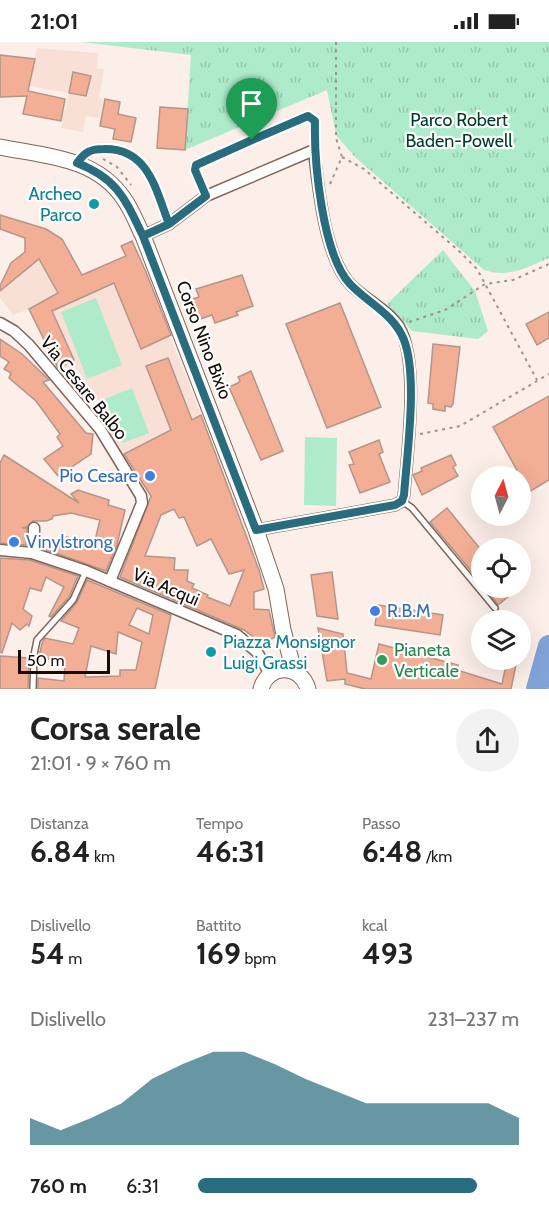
<!DOCTYPE html>
<html lang="it">
<head>
<meta charset="utf-8">
<style>
  :root { --surface:#fff; --page:#f2f2f2; --text:#222; --muted:#767676; --accent:#286c7d }
  body { margin:0; font-family:Cabin,sans-serif; background:var(--page); color:var(--text); height:100vh; display:flex; flex-direction:column; font-size:22px; white-space:nowrap }
  * { box-sizing:border-box; margin:0 }
  p { font-size:20px; color:var(--muted) }
  .icon { flex:none; width:33px; height:33px; fill:none; stroke:currentColor; stroke-width:2; stroke-linecap:round; stroke-linejoin:round }
  .map { position:relative; height:647px; overflow:hidden }
  .sheet { display:flex; flex-direction:column; background:var(--surface); flex:1 }
  .sheet>* { flex:none }
  .needle { width:39px; rotate:6deg }
  .tools { position:absolute; left:471px; top:424px; display:grid; gap:12px }
  .tools a { display:grid; place-items:center; width:60px; height:60px; border-radius:50%; background:var(--surface); box-shadow:0 6px 24px #0002; font-size:30px }
  .scale { position:absolute; left:18px; bottom:15px; width:92px; box-sizing:border-box; padding-left:6px; border:3px solid #150b07; border-top:0; font-size:16px; line-height:21px; white-space:nowrap; color:#150b07; -webkit-text-stroke:4px #fff; paint-order:stroke }
  .pin { position:absolute; display:grid; place-items:center; width:51px; height:51px; color:#fff; margin:-62px -26px; border-radius:50% 50% 50% 0; rotate:-45deg; box-shadow:0 0 6px #0007 }
  .pin .icon { rotate:45deg }
  .round { display:grid; place-items:center; flex:none; width:63px; height:63px; border-radius:32px; background:var(--page) }
  .headline { display:flex; align-items:center; justify-content:space-between; height:102px; padding:0 30px }
  h1 { font-size:33px; font-weight:800; line-height:45px }
  .metrics { display:grid; grid-template-columns:repeat(3,1fr); gap:9px; height:102px; padding:6px 30px }
  .metrics div { display:grid; align-content:center }
  .metrics b { font-size:30px; font-weight:800 }
  .metrics small { font-size:16px; font-weight:400 }
  .metrics p { font-size:16px }
  .chart { height:168px; padding:12px 30px }
  .chart p { display:flex; justify-content:space-between }
  .chart svg { width:100%; height:108px; margin-top:6px; fill:var(--accent); opacity:.7 }
  ul { padding:0 30px; list-style:none; font-size:20px }
  li { display:grid; grid-template-columns:96px 72px 1fr; align-items:center; height:45px }
  li i { height:15px; border-radius:8px; background:var(--accent) }
  .status { display:flex; justify-content:space-between; align-items:center; height:42px; padding:0 30px; background:var(--surface); direction:ltr }
  .status svg { height:16px; fill:currentColor }
  .map>svg:first-child { display:block }
  .built { fill:#f9e0d7 }
  .green { fill:#aeebcb }
  .park { fill:url(#park-tufts) }
  .lines { fill:none; stroke-linecap:round; stroke-linejoin:round }
  .river { stroke:#82a3d8; stroke-width:22 }
  .building { fill:#f2af95; stroke:#b4958a; stroke-width:1.5; fill-rule:evenodd }
  .lane-casing { stroke:#816559; stroke-width:8 }
  .street-casing { stroke:#816559; stroke-width:13 }
  .secondary-casing { stroke:#816559; stroke-width:17 }
  .path { stroke:#9f928e; stroke-width:2; stroke-dasharray:3 4.5; stroke-linecap:butt }
  .lane { stroke:#fff; stroke-width:5 }
  .street { stroke:#fff; stroke-width:10 }
  .secondary { stroke:#fff; stroke-width:15 }
  .route-casing { stroke:#fff; stroke-width:12 }
  .route { stroke:#286c7d; stroke-width:8 }
  .culture-dot { fill:#0f9aa8; stroke:#fff; stroke-width:2 }
  .shop-dot { fill:#3f7fe0; stroke:#fff; stroke-width:2 }
  .leisure-dot { fill:#2e9e5b; stroke:#fff; stroke-width:2 }
  .labels { text-anchor:middle; dominant-baseline:central; stroke-width:4.5; stroke-linejoin:round; paint-order:stroke }
  .park-label { font-size:18px; fill:#003c25; stroke:#fff }
  .culture-label { font-size:18px; fill:#0d838f; stroke:#fff; text-anchor:end }
  .street-label { font-size:18px; fill:#150b07; stroke:#fff }
  .shop-label { font-size:18px; fill:#366cbe; stroke:#fff; text-anchor:start }
  .leisure-label { font-size:18px; fill:#27864d; stroke:#fff; text-anchor:start }
</style>
</head>
<body>
<div class="status"><b>21:01</b><svg viewBox="0 0 49 12"><path d="M0 12V9h3v3zM5 12V6h3v6zM10 12V3h3v9zM15 12V0h3v12zM26 1h20v11H26zM47 4h2v5h-2z"/></svg></div>
<div class="map">
<svg width="549" height="647" viewBox="0 0 549 647">
  <defs>
    <pattern id="park-tufts" width="24" height="20" patternUnits="userSpaceOnUse" patternTransform="scale(1.5)"><rect width="24" height="20" fill="#aeebcb"/><path d="M3 7l-1-3M5 7V3M7 7l1-3M15 17l-1-3M17 17v-4M19 17l1-3" fill="none" stroke="#95c8ad"/></pattern>
  </defs>
  <rect width="100%" height="100%" fill="#fceee9"/>
  <g class="built">
    <polygon points="37,6 98,11 97,26 104,27 99,56 103,57 100,76 86,74 83,90 61,86 69,51 29,44"/>
    <polygon points="62,197 83,233 125,214 121,204 132,199 201,373 123,413 109,389 115,385 77,327 61,334 58,329 29,267 13,273 0,256 0,250 31,214"/>
  </g>
  <g class="green">
    <polygon points="96,256 122,323 87,337 61,270"/>
    <polygon points="132,346 149,391 123,401 105,357"/>
    <polygon points="305,395 337,396 336,464 304,463"/>
  </g>
  <g class="park">
    <path d="M81,0h468v216c-24,10 -39,20 -65,12l-129,-113 -19,-22 -9,-45 -142,60 6,-95z"/>
    <polygon points="443,208 475,249 488,289 478,297 412,289 387,262"/>
  </g>
  <g class="lines">
    <polyline class="river" points="537,647 549,604"/>
  </g>
  <g class="building">
    <polygon points="0,13 35,17 28,49 65,57 61,79 23,72 27,54 0,55"/>
    <polygon points="73,30 91,34 86,54 69,51"/>
    <polygon points="105,57 120,60 118,72 136,76 131,100 113,97 115,87 100,84"/>
    <polygon points="160,65 188,67 185,108 157,106"/>
    <polygon points="0,173 46,187 62,197 82,233 126,214 121,204 132,199 146,230 171,293 141,307 114,241 52,269 74,318 58,326 29,267 58,251 39,217 0,249 0,244 11,221 25,210 25,196 0,187"/>
    <polygon points="242,233 253,264 236,270 238,273 215,281 212,273 197,278 189,258 199,255 196,247"/>
    <polygon points="340,261 381,365 327,386 286,282"/>
    <polygon points="549,270 549,296 537,303 526,282"/>
    <polygon points="0,297 22,312 49,338 43,340 86,391 93,392 91,412 58,434 44,417 63,404 57,395 60,392 36,359 9,336 11,331 4,327 9,320 0,314"/>
    <polygon points="433,302 460,305 453,362 451,365 445,364 445,369 433,367 433,362 428,361"/>
    <path d="M168,316l24,62 9,-5 58,155 5,19 -10,3v17l15,1 6,27 -12,7 -19,-14 -124,-53 31,-81 -27,-42 47,-24 -25,-64zM174,467l5,9 5,-1 13,29 14,-7 18,35 15,-4 -14,36 -23,-9 1,-2 -16,-7 2,-4 -7,-3 1,-11h-14l1,-12 -30,-2 16,-41z"/>
    <polygon points="251,329 283,409 261,418 229,345 238,341 240,339 238,335"/>
    <polygon points="549,354 549,438 529,450 493,385"/>
    <polygon points="379,398 383,410 379,412 390,440 360,451 349,423 354,422 349,410"/>
    <polygon points="4,413 79,461 71,452 78,448 109,458 108,463 125,468 117,503 106,529 41,506 42,500 44,500 44,502 65,506 66,495 94,502 100,478 71,471 53,474 52,477 46,479 33,479 27,485 22,486 27,486 26,503 0,501 0,421"/>
    <polygon points="451,413 456,423 453,425 458,434 422,453 413,433 422,429 421,426"/>
    <polygon points="447,466 482,509 482,542 430,480"/>
    <polygon points="0,516 30,518 78,534 69,555 51,575 49,574 64,545 46,535 41,549 30,546 23,567 32,574 29,584 27,582 20,588 12,581 2,611 0,610"/>
    <polygon points="332,530 338,577 317,574 311,533"/>
    <path d="M87,538l84,35 -16,74h-117v-11l26,3 1,-18 -26,-6 3,-14 3,-5 28,6 6,-16 -18,-7 16,-19zM137,566l16,7 -4,19 -20,-9zM118,590l24,10 -6,28h-16v6l-35,1 6,-31 25,8z"/>
    <polygon points="485,546 519,546 498,563"/>
    <polygon points="378,563 443,573 440,593 375,583"/>
    <polygon points="318,586 343,592 347,631 371,637 379,602 458,623 457,628 502,642 507,618 517,618 511,647 365,647 345,642 345,637 327,639"/>
    <polygon points="0,614 29,616 28,647 0,647"/>
  </g>
  <g class="lines">
    <g class="lane-casing">
      <g id="lane">
        <path d="M79,119c8,-11 14,-12 28,-12 41,-1 50,45 62,75"/>
        <polyline points="206,154 195,128 196,123 308,74 315,79 314,108"/>
        <polyline points="402,459 412,466 495,566"/>
        <polyline points="33,647 34,613 37,598 73,558 86,529"/>
      </g>
    </g>
    <g class="street-casing">
      <g id="street">
        <path d="M143,194l26,-12 37,-28 108,-46c4,36 11,109 37,135 14,14 37,25 48,42 21,35 8,127 5,168l-2,6 -7,4 -139,25"/>
        <polyline points="0,281 14,289 29,303 100,387 141,454 142,461 110,539"/>
        <polyline points="0,508 32,511 86,529 237,593 257,610 270,632"/>
        <polyline points="32,511 34,503 34,486"/>
      </g>
    </g>
    <g class="secondary-casing">
      <g id="secondary">
        <path d="M0,105c45,9 96,10 124,52 8,11 13,25 19,37l113,294 20,59 7,41 11,41"/>
        <path d="M261,647c7,-26 40,-25 47,0"/>
      </g>
    </g>
    <g class="path">
      <polyline points="342,115 364,127 459,209 477,227 537,338"/>
      <polyline points="103,117 117,125 131,143"/>
      <polyline points="330,142 342,115 336,96 336,0"/>
      <polyline points="409,280 445,268 485,242 513,238 549,222"/>
      <polyline points="420,392 460,384 549,332"/>
    </g>
    <use href="#lane" class="lane"/>
    <use href="#street" class="street"/>
    <use href="#secondary" class="secondary"/>
  </g>
  <g class="lines">
    <g class="route-casing">
      <path id="route" d="M252,98l-56,25 -1,5 11,26 -37,28 -26,12c-18,-37 -25,-57 -66,-73 8,-11 13,-14 27,-14 45,-1 52,42 65,75l-26,12 113,294 139,-25 7,-4 2,-6c3,-41 14,-119 0,-155 -10,-26 -36,-37 -54,-56 -28,-30 -36,-123 -35,-163l-7,-5 -56,24"/>
    </g>
    <use href="#route" class="route"/>
  </g>
  <g class="culture-dot">
    <circle cx="94" cy="162" r="6"/>
    <circle cx="211" cy="610" r="6"/>
  </g>
  <g class="shop-dot">
    <circle cx="150" cy="434" r="6"/>
    <circle cx="14" cy="500" r="6"/>
    <circle cx="375" cy="569" r="6"/>
  </g>
  <circle class="leisure-dot" cx="382" cy="618" r="6"/>
  <g class="labels">
    <g class="park-label">
      <text x="459" y="78">Parco Robert<tspan x="459" dy="21">Baden-Powell</tspan></text>
    </g>
    <g class="culture-label">
      <text x="82" y="152">Archeo<tspan x="82" dy="21">Parco</tspan></text>
      <text x="223" y="600" text-anchor="start">Piazza Monsignor<tspan x="223" dy="21">Luigi Grassi</tspan></text>
    </g>
    <g class="street-label">
      <text transform="translate(204 298) rotate(69)">Corso Nino Bixio</text>
      <text transform="translate(84 346) rotate(51)">Via Cesare Balbo</text>
      <text transform="translate(166 545) rotate(23)">Via Acqui</text>
    </g>
    <g class="shop-label">
      <text x="138" y="434" text-anchor="end">Pio Cesare</text>
      <text x="26" y="500">Vinylstrong</text>
      <text x="387" y="569">R.B.M</text>
    </g>
    <g class="leisure-label">
      <text x="394" y="608">Pianeta<tspan x="394" dy="21">Verticale</tspan></text>
    </g>
  </g>
</svg>
<div class="tools">
<a><svg class="needle" viewBox="-14 -14 28 28"><path d="M0-13l5 13h-10z" fill="#e53935"/><path d="M0 13l5-13h-10z" fill="#767676"/></svg></a>
<a><svg class="icon" aria-label="locate" viewBox="0 0 24 24"><circle cx="12" cy="12" r="6"/><path d="M12 2v4M12 18v4M2 12h4M18 12h4"/></svg></a>
<a><svg class="icon" aria-label="layers" viewBox="0 0 24 24"><path d="M12 4l9 5-9 5-9-5zM3 14l9 5 9-5"/></svg></a>
</div>
<div class="scale">50 m</div>
<div class="pin" style="left:252px;top:98px;background:#1e9e55"><svg class="icon" aria-label="arrive" viewBox="0 0 24 24"><path d="M6 21V4h12l-3 4 3 4H6"/></svg></div>
</div>
<section class="sheet">
<div class="headline"><div><h1>Corsa serale</h1><p>21:01 · 9 × 760 m</p></div><a class="round"><svg class="icon" aria-label="share" viewBox="0 0 24 24"><path d="M12 15V3M7 8l5-5 5 5M5 13v7h14v-7"/></svg></a></div>
<div class="metrics">
<div><p>Distanza</p><b>6.84<small> km</small></b></div>
<div><p>Tempo</p><b>46:31</b></div>
<div><p>Passo</p><b>6:48<small> /km</small></b></div>
</div>
<div class="metrics">
<div><p>Dislivello</p><b>54<small> m</small></b></div>
<div><p>Battito</p><b>169<small> bpm</small></b></div>
<div><p>kcal</p><b>493</b></div>
</div>
<div class="chart"><p><span>Dislivello</span>231–237 m</p>
<svg viewBox="0 0 160 44" preserveAspectRatio="none"><path d="M0 44V33L10 38L20 33L30 27L40 17L50 11L60 6L70 6L80 11L90 17L100 22L110 27L120 27L130 27L140 27L150 27L160 33V44z"/></svg>
</div>
<ul>
<li><b>760 m</b>6:31<i style="width:87%"></i></li>
</ul>
</section>
</body>
</html>
